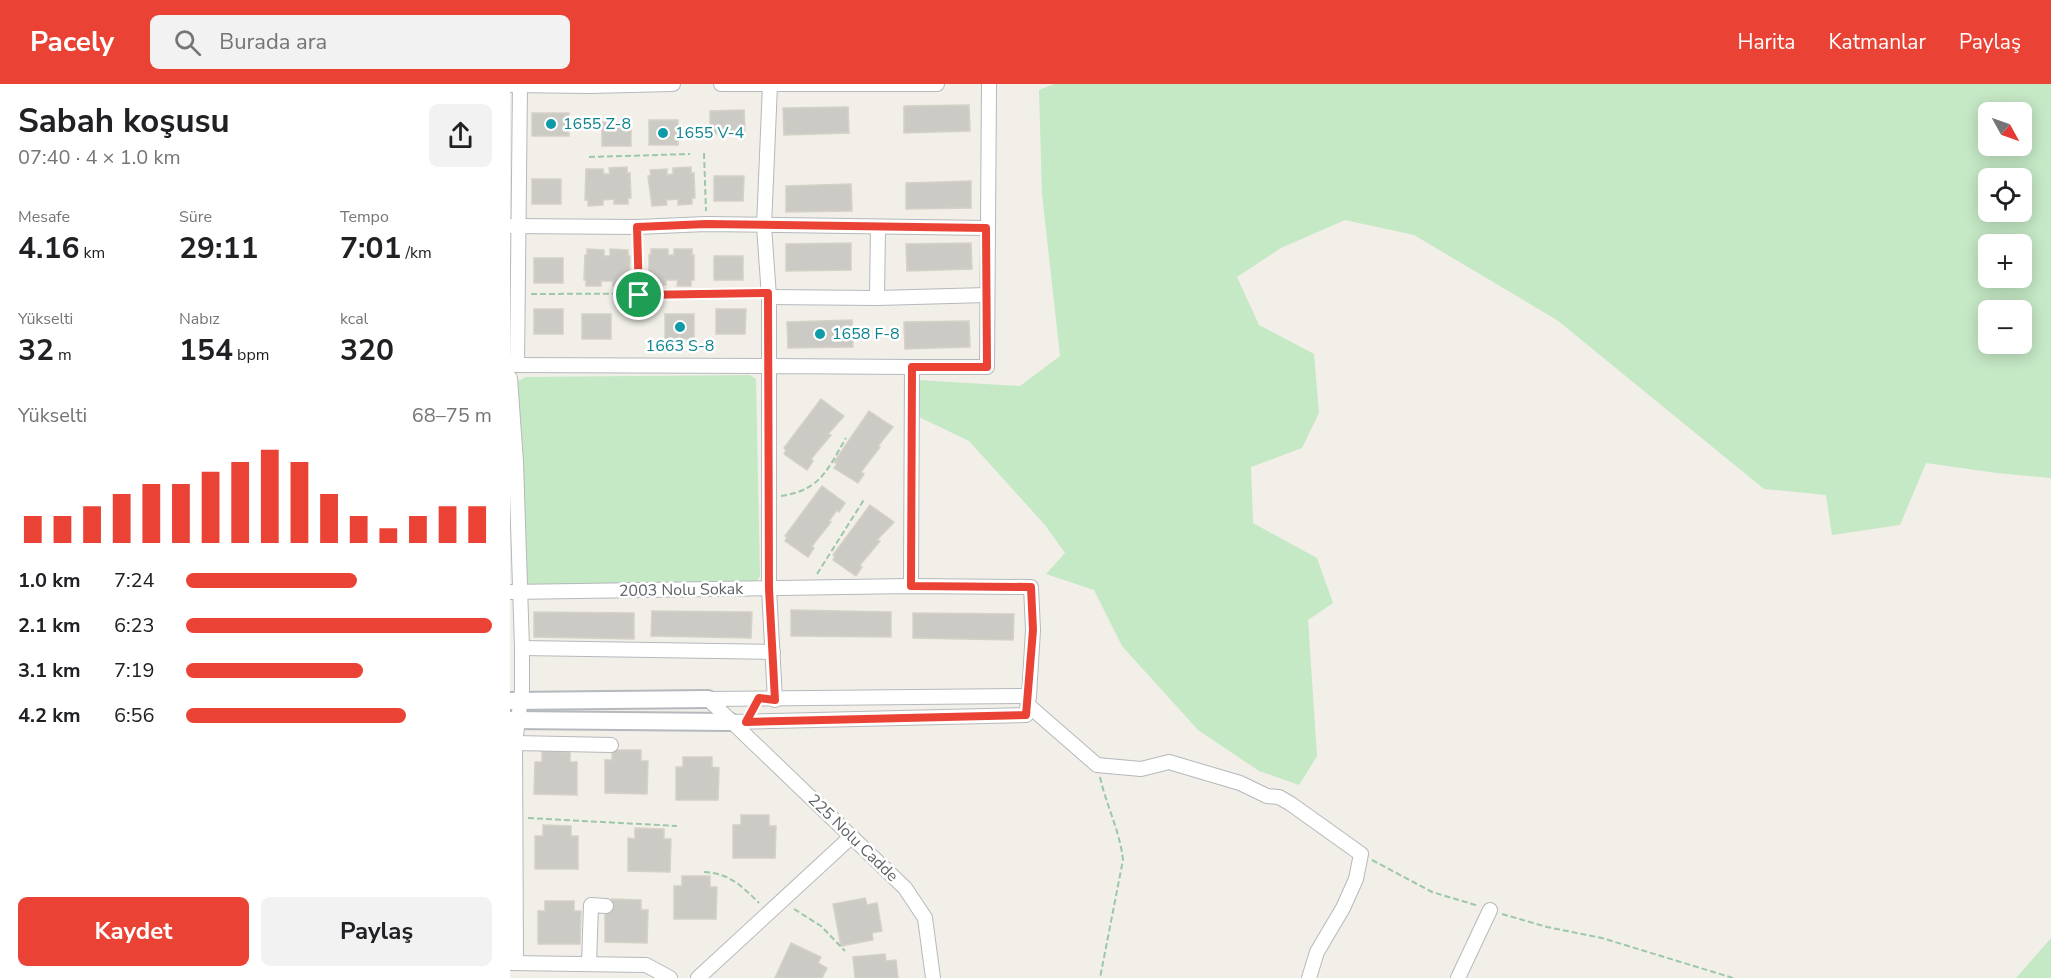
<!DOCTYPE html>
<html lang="tr">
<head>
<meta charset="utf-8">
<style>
  :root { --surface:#fff; --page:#f2f2f2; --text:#202124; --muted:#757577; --accent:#ea4335 }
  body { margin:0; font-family:"Nunito Sans",sans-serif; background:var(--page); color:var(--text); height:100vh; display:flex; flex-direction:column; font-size:22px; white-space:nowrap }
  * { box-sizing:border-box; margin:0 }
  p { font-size:20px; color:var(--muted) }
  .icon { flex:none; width:33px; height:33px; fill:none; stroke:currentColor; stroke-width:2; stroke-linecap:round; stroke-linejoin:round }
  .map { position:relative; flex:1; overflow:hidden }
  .panel { display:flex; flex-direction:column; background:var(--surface); width:510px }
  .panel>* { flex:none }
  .needle { width:39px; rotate:130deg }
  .controls { position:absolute; left:1468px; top:18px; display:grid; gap:12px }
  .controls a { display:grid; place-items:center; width:54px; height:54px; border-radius:9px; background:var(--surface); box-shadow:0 3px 15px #0003; font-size:30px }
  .pin { position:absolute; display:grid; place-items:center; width:51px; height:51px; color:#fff; margin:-26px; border:3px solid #fff; border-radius:50%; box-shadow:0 2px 6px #0007 }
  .round { display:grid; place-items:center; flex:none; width:63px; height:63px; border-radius:9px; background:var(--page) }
  .head { display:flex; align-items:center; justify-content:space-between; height:102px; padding:0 18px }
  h1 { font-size:33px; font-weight:700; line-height:45px }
  .figures { display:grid; grid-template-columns:repeat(3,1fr); gap:9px; height:102px; padding:6px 18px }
  .figures div { display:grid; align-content:center }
  .figures b { font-size:30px; font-weight:700 }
  .figures small { font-size:16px; font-weight:400 }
  .figures p { font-size:16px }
  .chart { height:168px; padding:12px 18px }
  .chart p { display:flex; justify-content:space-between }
  .chart svg { width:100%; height:108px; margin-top:6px; stroke:var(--accent); stroke-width:6 }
  .cta { display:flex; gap:12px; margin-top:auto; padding:12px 18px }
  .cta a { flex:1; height:69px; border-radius:9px; background:var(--accent); color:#fff; font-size:24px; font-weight:700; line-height:69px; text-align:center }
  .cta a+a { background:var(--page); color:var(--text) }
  ul { padding:0 18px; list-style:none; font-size:20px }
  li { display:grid; grid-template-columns:96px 72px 1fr; align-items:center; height:45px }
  li i { height:15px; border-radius:8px; background:var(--accent) }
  header { display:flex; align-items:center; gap:36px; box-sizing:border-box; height:84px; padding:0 30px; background:var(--accent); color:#fff }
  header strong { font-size:28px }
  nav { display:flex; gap:33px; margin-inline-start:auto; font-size:21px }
  .search { width:420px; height:54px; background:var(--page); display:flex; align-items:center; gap:15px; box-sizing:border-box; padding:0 21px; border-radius:9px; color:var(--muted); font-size:22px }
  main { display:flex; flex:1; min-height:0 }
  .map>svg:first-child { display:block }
  .green { fill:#c5e8c5; fill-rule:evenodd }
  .building { fill:#cccac5; stroke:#d6d1c6; stroke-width:1.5 }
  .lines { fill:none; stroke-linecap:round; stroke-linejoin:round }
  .minor-casing { stroke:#b5b8bc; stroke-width:16 }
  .tertiary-casing { stroke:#b5b8bc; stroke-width:20 }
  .path { stroke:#9cc7a9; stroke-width:2; stroke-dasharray:6 3; stroke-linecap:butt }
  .minor { stroke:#fff; stroke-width:14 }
  .tertiary { stroke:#fff; stroke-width:16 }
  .route-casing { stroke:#fff; stroke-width:12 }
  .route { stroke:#ea4335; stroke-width:8 }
  .culture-dot { fill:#0f9aa8; stroke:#fff; stroke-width:2 }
  .labels { text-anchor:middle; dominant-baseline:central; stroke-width:5; stroke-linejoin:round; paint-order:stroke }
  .culture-label { font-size:16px; fill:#0d838f; stroke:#fff; text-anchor:start }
  .street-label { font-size:16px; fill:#5f6368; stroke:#fff }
</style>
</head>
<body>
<header>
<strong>Pacely</strong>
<div class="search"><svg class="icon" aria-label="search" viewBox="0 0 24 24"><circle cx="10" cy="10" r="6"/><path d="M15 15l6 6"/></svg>Burada ara</div>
<nav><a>Harita</a><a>Katmanlar</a><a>Paylaş</a></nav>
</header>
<main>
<section class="panel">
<div class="head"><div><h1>Sabah koşusu</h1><p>07:40 · 4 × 1.0 km</p></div><a class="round"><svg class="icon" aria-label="share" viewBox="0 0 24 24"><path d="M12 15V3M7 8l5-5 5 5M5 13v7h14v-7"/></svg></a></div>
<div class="figures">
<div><p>Mesafe</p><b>4.16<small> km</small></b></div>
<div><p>Süre</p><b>29:11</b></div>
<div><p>Tempo</p><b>7:01<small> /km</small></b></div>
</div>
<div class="figures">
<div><p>Yükselti</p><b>32<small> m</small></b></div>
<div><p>Nabız</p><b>154<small> bpm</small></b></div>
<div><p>kcal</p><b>320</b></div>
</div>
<div class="chart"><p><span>Yükselti</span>68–75 m</p>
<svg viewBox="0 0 160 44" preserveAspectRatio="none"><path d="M5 44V33M15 44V33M25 44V29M35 44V24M45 44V20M55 44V20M65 44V15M75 44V11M85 44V6M95 44V11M105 44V24M115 44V33M125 44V38M135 44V33M145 44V29M155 44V29"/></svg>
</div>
<ul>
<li><b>1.0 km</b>7:24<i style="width:56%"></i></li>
<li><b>2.1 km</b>6:23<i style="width:100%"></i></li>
<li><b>3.1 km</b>7:19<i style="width:58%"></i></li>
<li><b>4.2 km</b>6:56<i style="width:72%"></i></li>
</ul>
<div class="cta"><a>Kaydet</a><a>Paylaş</a></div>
</section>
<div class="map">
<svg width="1541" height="894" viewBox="0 0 1541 894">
  <rect width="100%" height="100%" fill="#f1efe8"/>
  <g class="green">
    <path d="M544,0h997v394l-54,-5 -71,-10 -26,62 -68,10 -6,-40 -62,-6 -207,-169 -143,-85 -69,-15 -64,28 -44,29 22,48 55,29 5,59 -17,35 -51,19 2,56 64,35 16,45 -25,17 9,136 -18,29 -40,-14 -61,-41 -76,-84 -28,-56 -48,-16 19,-21 -20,-28 -76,-84 -52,-25v-36l103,6 40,-30 -18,-162 -3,-104zM1479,28h33v34h-33zM1479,94h33v34h-33zM1479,160h33v34h-33zM1479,226h33v34h-33z"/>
    <polygon points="240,291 246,295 250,492 247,497 17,501 8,297 16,293"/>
    <polygon points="1541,854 1541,894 1506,894"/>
  </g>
  <g class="building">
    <polygon points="459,21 460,47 394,49 394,22"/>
    <polygon points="338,23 339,49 274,51 273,24"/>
    <polygon points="234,26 235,48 200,50 200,27"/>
    <rect x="22" y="29" width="37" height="23"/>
    <rect x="139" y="36" width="29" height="25"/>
    <rect x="92" y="38" width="29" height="24"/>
    <polygon points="117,83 117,89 120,89 121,114 118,114 118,120 104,120 104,115 93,116 93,121 78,122 78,116 75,116 76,85 93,85 94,90 100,90 99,84"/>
    <polygon points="181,83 181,89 184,89 185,114 182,114 182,120 168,121 168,115 156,116 157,121 142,122 138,92 141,92 140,86 157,85 157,91 163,90 163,84"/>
    <polygon points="204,92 234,92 233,117 204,117"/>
    <rect x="22" y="95" width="29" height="25"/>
    <polygon points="461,97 461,124 396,125 396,99"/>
    <polygon points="341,100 342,127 276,128 276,102"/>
    <polygon points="341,159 341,186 276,187 276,160"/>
    <polygon points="461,159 462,185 397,187 396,160"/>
    <polygon points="77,165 94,166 94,172 100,172 100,165 118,166 118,172 120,172 119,197 116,197 116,203 103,202 103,197 91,197 91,202 76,202 76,196 74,196 75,171 77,171"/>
    <polygon points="141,165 158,165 158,171 164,171 164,165 182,165 182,171 184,171 184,196 181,196 181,202 167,202 168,196 156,196 156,201 141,201 141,196 139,196 139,171 141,171"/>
    <rect x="204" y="172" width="29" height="24"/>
    <rect x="24" y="174" width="29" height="25"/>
    <rect x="24" y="225" width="29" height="25"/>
    <polygon points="206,225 236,225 235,250 206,250"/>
    <rect x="72" y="230" width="29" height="25"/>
    <rect x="155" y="230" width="29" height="25"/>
    <polygon points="342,236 343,263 278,264 277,238"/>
    <polygon points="459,237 460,263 395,265 394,238"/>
    <polygon points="311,315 334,332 318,350 321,351 301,375 303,377 297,386 274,370 276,366 274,364"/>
    <polygon points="359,327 383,343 368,362 370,363 351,388 354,390 348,399 324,384 327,380 324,378"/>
    <polygon points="312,402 335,419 329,428 327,426 319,437 321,438 302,462 304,464 298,473 275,457 277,453 275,452"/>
    <polygon points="360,421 384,438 367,456 370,457 350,481 352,483 346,492 323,476 325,472 323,471"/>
    <polygon points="281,526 381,528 381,553 281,552"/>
    <polygon points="142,527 242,528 241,554 141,552"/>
    <polygon points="24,528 124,529 124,555 24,553"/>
    <polygon points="403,529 504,530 503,556 403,554"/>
    <polygon points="102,666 131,666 131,677 138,677 137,710 95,709 95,676 102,676"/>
    <polygon points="32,667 60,668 60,678 67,678 67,711 24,710 25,678 32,678"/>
    <polygon points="173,673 202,673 202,683 209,684 208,716 166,716 166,683 173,683"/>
    <polygon points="231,731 259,731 259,742 266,742 265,774 223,774 223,741 231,741"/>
    <polygon points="33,741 61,742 61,752 68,752 68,785 25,785 25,752 33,752"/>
    <polygon points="125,744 154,745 154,755 161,755 160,788 118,787 118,754 125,755"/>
    <polygon points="172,792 200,792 200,803 207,803 206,835 164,835 164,802 172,802"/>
    <polygon points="355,814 357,821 367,819 372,847 362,849 363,856 331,862 323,820"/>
    <polygon points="102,815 131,816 131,826 138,826 137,859 95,858 95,825 102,826"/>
    <polygon points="35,817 64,817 64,827 71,827 70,860 28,860 28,827 35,827"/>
    <polygon points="281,859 311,873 308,879 317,884 312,894 265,894"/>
    <polygon points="375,870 376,877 386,876 388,894 345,894 343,873"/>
  </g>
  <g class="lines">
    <g class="minor-casing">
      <g id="minor">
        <polyline points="211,0 427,0"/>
        <polyline points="0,1 79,2 163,0"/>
        <polyline points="0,142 127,143 196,140 476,144"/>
        <polyline points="259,213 367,214 477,211"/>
        <polyline points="367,214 368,143"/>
        <polyline points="0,281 259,282 259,213 254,142 260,1"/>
        <polyline points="7,281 10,0"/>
        <polyline points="402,283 477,283 479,0"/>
        <polyline points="0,294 6,378"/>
        <polyline points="0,382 6,378 12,564 12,606 5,659 6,879"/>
        <polyline points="0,508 401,502 521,503 523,546 519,612"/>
        <polyline points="12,564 263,568"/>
        <polyline points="198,615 519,612 516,631 221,638"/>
        <polyline points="198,615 395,804 415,834 423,894"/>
        <polyline points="265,616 259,505 259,282 402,283 401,502"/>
        <polyline points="518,621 587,681 631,685 659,678 730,699 757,712 769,713 781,720 851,770 846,795 833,824 807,868 799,894"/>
        <polyline points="5,659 101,661"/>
        <polyline points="0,879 136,881 160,894"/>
        <polyline points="79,880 81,821 96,822"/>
        <polyline points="188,894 342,752"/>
        <polyline points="948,894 980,826"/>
      </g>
    </g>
    <g class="tertiary-casing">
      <g id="tertiary">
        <polyline points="0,617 198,615"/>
        <polyline points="0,636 221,638"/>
      </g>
    </g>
    <g class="path">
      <polyline points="194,69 196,127"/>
      <polyline points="79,73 180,70"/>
      <polyline points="127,155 129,209"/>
      <polyline points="21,210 246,209"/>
      <path d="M271,412c40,-6 46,-26 65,-58"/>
      <polyline points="307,490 355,414"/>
      <path d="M590,693c6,28 20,54 23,83l-23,118"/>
      <polyline points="18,734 167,742"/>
      <polyline points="862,776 922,808 969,822"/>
      <path d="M194,788c25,1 38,14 55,31"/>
      <polyline points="284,825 311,842 335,867"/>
      <polyline points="992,830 1037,843 1092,854 1223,894"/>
    </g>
    <use href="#minor" class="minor"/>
    <use href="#tertiary" class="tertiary"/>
  </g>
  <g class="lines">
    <g class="route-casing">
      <polygon id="route" points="196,140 476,144 477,283 402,283 401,502 521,503 523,546 516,631 236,638 249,614 265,616 259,505 258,209 129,211 127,143"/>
    </g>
    <use href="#route" class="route"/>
  </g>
  <g class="culture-dot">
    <circle cx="41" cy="40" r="6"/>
    <circle cx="153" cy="49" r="6"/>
    <circle cx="170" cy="243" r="6"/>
    <circle cx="310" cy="250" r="6"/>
  </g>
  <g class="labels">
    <g class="culture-label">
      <text x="53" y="40">1655 Z-8</text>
      <text x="165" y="49">1655 V-4</text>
      <text x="322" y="250">1658 F-8</text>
      <text x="170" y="262" text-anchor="middle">1663 S-8</text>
    </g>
    <g class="street-label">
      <text transform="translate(171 506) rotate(-1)">2003 Nolu Sokak</text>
      <text transform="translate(343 754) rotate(44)">225 Nolu Cadde</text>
    </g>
  </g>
</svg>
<div class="controls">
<a><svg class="needle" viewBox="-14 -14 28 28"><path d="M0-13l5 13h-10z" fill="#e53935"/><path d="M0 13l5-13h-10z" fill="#757577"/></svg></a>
<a><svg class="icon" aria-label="locate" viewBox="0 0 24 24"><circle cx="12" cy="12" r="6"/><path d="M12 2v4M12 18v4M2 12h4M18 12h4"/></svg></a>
<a>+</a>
<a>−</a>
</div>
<div class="pin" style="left:129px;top:211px;background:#1e9e55"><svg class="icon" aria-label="arrive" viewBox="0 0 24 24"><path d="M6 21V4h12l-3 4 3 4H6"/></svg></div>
</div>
</main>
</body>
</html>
